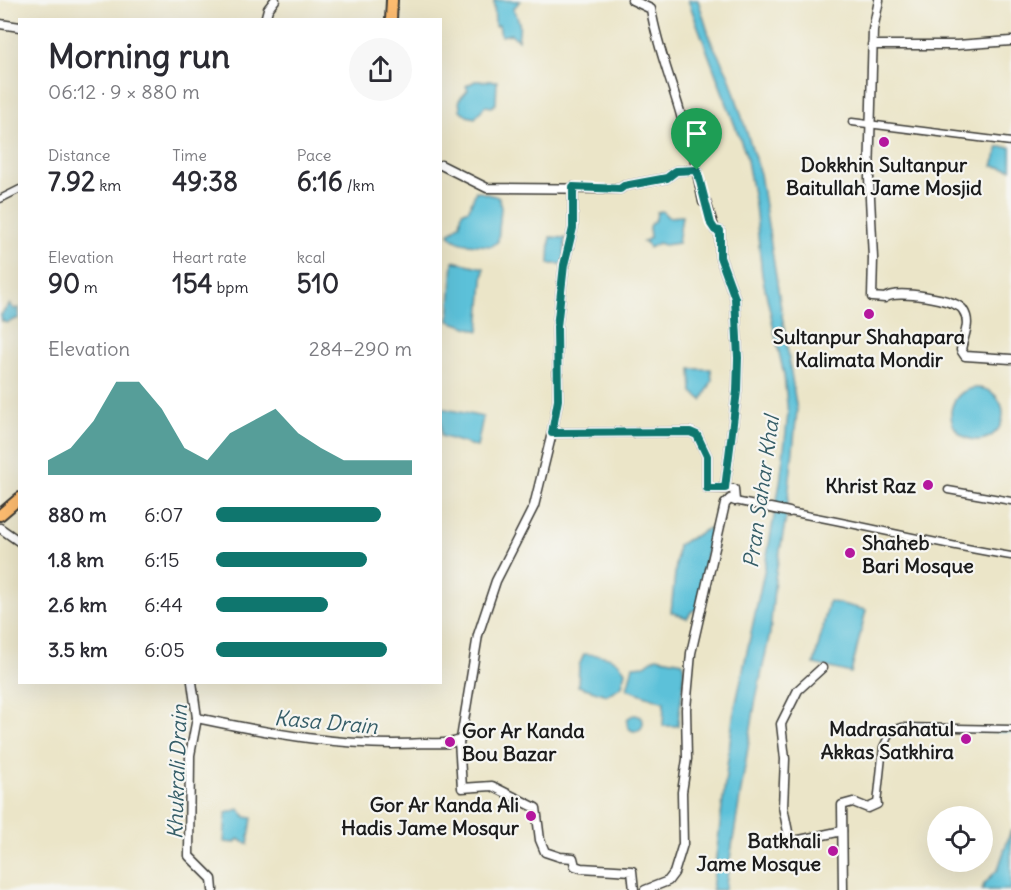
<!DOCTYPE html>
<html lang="en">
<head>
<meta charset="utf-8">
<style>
  :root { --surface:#fff; --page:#f7f7f7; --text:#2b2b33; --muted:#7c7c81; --accent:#0f766e }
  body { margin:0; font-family:Delius,sans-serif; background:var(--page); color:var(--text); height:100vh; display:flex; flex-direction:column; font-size:22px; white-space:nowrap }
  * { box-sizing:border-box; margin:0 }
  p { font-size:20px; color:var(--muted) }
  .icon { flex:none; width:33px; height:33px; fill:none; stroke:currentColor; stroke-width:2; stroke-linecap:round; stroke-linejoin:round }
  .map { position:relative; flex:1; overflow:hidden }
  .drawer { position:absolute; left:18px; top:18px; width:424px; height:666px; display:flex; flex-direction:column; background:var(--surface); border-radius:0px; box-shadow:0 6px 24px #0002 }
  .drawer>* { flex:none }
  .fabs { position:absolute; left:927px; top:806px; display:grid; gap:12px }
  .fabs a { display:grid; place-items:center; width:66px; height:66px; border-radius:50%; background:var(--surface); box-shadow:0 6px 24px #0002; font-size:30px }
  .pin { position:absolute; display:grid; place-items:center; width:51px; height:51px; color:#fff; margin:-62px -26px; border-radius:50% 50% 50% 0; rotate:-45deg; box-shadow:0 0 6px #0007 }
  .pin .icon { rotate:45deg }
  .round { display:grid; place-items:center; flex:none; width:63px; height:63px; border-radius:32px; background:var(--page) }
  .headline { display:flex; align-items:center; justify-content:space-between; height:102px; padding:0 30px }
  h1 { font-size:33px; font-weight:800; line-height:45px }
  .stats { display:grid; grid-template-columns:repeat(3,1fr); gap:9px; height:102px; padding:6px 30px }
  .stats div { display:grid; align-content:center }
  .stats b { font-size:26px; font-weight:800 }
  .stats small { font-size:16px; font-weight:400 }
  .stats p { font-size:16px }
  .chart { height:168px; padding:12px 30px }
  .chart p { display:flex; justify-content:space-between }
  .chart svg { width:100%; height:108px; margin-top:6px; fill:var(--accent); opacity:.7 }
  ul { padding:0 30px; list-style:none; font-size:20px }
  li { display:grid; grid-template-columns:96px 72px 1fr; align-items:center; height:45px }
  li i { height:15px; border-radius:8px; background:var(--accent) }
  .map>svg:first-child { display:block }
  .water { fill:#5cc1d9; stroke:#3c6e7a; stroke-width:1.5 }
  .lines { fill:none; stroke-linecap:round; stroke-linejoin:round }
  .stream { stroke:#5cc1d9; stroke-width:2 }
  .minor-casing { stroke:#3b3a36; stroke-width:9 }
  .tertiary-casing { stroke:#3b3a36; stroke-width:11 }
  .trunk-casing { stroke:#3b3a36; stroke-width:14 }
  .minor { stroke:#fff; stroke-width:6 }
  .tertiary { stroke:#fff; stroke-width:8 }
  .trunk { stroke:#fdbc6f; stroke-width:10 }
  .route-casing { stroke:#fff; stroke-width:12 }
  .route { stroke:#0f766e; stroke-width:8 }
  .poi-dot { fill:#b5179e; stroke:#f6f6f2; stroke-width:2 }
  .labels { text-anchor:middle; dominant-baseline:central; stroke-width:4.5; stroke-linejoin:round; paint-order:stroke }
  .poi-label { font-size:20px; font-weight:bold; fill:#1c1c1c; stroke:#f6f6f2; text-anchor:end }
  .water-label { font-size:21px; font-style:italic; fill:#365e68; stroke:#f6f6f2 }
</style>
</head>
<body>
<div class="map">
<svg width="1011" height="890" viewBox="0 0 1011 890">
  <rect width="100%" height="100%" fill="#f6f6f2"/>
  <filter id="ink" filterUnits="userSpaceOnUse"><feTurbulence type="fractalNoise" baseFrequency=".0167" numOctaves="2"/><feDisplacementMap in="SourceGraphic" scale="12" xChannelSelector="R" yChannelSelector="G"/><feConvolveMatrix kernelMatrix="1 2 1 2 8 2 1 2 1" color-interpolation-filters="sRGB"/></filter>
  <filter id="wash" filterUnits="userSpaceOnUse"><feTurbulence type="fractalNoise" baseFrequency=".008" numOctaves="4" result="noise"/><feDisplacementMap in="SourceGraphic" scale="24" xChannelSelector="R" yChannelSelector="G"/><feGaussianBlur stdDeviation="1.35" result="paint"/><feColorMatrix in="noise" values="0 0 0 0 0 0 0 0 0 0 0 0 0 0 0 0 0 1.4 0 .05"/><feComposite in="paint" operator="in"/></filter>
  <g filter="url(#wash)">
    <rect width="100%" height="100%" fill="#ebe5c8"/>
    <g class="water">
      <path d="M494,0l26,1 -7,8c8,13 7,18 5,31l-7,-6 -10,2 -2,-11 -4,1z"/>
      <polygon points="688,0 698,0 711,41 729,76 760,174 797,411 786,518 775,578 770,633 755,704 725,890 712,890 733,717 764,572 780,483 788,414 784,375 762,275 755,205 746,155"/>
      <polygon points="475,81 497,81 496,103 492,107 485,106 475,118 467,116 460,110 459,100 468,90 466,86"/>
      <polygon points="999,147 1011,147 1011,169 993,166"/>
      <path d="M476,191l23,6 2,11 -3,33 -6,5c-14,-2 -35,1 -43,-12l11,-10 2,-12 7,-3z"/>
      <polygon points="662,211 668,217 682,216 678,243 664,245 658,243 649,248 647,243 643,242 650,238 649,226 656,219 657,212"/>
      <polygon points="550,237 565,238 564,264 549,264"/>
      <polygon points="453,261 484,268 479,331 449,321"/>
      <polygon points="10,304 14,309 19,308 19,318 7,323 2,321 1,315"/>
      <polygon points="691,369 711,369 712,381 702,400 692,392"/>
      <circle cx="977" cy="414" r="26"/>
      <polygon points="441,408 483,417 477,447 441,436"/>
      <polygon points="711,527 698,609 692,611 687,618 671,612 678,545"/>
      <polygon points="829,601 866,610 851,673 814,664"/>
      <path d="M584,654c18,1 31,1 41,17l-3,15 -15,9 -29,-9 1,-20z"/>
      <path d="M656,657l27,5c3,22 -4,42 -5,64h-15l1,-24 -37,-13 6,-23 12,-1z"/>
      <circle cx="635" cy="723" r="8"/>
      <polygon points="239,809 246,817 252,818 248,844 238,839 235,843 224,842 226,813"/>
      <polygon points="1011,830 1011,890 982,890 984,884 998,869"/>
    </g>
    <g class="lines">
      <polyline class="stream" points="952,731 1011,732"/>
    </g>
  </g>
  <g filter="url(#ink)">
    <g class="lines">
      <g class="minor-casing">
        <g id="minor">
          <polyline points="852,122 1011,142"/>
          <polyline points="0,199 20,189"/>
          <polyline points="948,490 1011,501"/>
          <polyline points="735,501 770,508"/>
          <path d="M789,512c74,13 147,32 222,44"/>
          <polyline points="877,804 883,747 891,731 902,727 1011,729"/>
        </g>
      </g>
      <g class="tertiary-casing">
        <g id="tertiary">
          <path d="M632,0l19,9c6,38 21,73 31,110l5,4 16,79h3l9,28 5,1v26l15,41 3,60 -1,33 -12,97"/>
          <path d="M879,0l-6,30 -4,148 4,80 -1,39 13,1c10,-9 72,1 78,12 9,13 0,26 -2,40l4,6 46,3"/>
          <polyline points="265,20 268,9 275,0"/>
          <polyline points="0,24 20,27"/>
          <polyline points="872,45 957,45 1011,41"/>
          <polyline points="441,165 487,188 620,189 624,186 667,178 676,171 697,170"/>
          <polyline points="552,433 690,432 697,435 707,456 707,488 734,489 735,501 730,499 725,504 691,653 686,709 687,759 682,792 683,844 674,873 668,881 645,890"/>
          <polyline points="770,508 789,512"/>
          <polyline points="0,528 20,542"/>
          <polyline points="822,668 798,690 781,724 785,759 783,807 790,842 842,831"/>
          <path d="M192,682l5,36c76,16 150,30 228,25 11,0 27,2 36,-4l17,-104 18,-54 38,-75 18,-73 6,-33 -1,-73 7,-62 9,-37v-41"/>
          <polyline points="197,718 190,755 189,856 212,879 213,890"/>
          <polyline points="459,741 462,788 492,786 536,808 540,840 545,852 560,857 573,858 575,866 581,868 632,871 634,890"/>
          <polyline points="843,890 842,805 853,802 868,808 877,804"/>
        </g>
      </g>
      <g class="trunk-casing">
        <g id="trunk">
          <polyline points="391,20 392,0"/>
          <polyline points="0,515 20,498"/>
        </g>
      </g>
      <use href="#minor" class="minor"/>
      <use href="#tertiary" class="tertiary"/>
      <use href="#trunk" class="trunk"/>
    </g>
  </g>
  <g class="lines" filter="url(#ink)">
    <g class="route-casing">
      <polygon id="route" points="697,170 711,224 715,230 720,231 720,257 735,298 738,358 737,391 725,488 707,488 707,456 697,435 690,432 552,433 558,400 557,327 564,265 573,228 573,187 620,189 624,186 667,178 676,171"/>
    </g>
    <use href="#route" class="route"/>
  </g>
  <g class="poi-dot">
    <circle cx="884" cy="142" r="6"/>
    <circle cx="869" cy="314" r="6"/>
    <circle cx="928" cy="485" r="6"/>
    <circle cx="850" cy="553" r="6"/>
    <circle cx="966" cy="739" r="6"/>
    <circle cx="450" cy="742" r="6"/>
    <circle cx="531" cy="816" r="6"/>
    <circle cx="833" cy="851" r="6"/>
  </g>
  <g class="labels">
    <g class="poi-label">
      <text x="884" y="164" text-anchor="middle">Dokkhin Sultanpur<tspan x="884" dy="23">Baitullah Jame Mosjid</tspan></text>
      <text x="869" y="336" text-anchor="middle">Sultanpur Shahapara<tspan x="869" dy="23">Kalimata Mondir</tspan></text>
      <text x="916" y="485">Khrist Raz</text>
      <text x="862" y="542" text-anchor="start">Shaheb<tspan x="862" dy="23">Bari Mosque</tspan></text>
      <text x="954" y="728">Madrasahatul<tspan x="954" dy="23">Akkas Satkhira</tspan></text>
      <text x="462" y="730" text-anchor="start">Gor Ar Kanda<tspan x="462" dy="23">Bou Bazar</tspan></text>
      <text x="519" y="804">Gor Ar Kanda Ali<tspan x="519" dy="23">Hadis Jame Mosqur</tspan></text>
      <text x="821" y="840">Batkhali<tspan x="821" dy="23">Jame Mosque</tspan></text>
    </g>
    <g class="water-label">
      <text transform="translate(761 492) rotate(-82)">Pran Sahar Khal</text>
      <text transform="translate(326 722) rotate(5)">Kasa Drain</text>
      <text transform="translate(177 772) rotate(-88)">Khukrali Drain</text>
    </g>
  </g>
</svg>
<div class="fabs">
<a><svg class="icon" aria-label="locate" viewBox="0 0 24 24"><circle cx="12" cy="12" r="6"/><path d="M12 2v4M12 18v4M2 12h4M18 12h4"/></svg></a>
</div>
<div class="pin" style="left:697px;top:170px;background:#1e9e55"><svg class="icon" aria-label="arrive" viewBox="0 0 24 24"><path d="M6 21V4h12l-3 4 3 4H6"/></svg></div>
<section class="drawer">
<div class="headline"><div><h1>Morning run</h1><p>06:12 · 9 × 880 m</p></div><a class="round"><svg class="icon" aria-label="share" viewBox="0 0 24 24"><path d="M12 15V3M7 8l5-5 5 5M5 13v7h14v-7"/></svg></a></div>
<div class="stats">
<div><p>Distance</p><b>7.92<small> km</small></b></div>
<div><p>Time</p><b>49:38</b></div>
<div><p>Pace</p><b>6:16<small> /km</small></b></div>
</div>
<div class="stats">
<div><p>Elevation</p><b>90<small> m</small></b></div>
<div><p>Heart rate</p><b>154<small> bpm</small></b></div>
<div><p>kcal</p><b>510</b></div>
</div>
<div class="chart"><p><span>Elevation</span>284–290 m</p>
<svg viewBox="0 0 160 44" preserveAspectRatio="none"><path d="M0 44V38L10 33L20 22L30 6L40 6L50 17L60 33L70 38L80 27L90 22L100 17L110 27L120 33L130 38L140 38L150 38L160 38V44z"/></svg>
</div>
<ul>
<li><b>880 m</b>6:07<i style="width:84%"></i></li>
<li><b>1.8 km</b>6:15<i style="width:77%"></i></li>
<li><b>2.6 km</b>6:44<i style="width:57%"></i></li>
<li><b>3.5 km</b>6:05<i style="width:87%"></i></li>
</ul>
</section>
</div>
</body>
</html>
